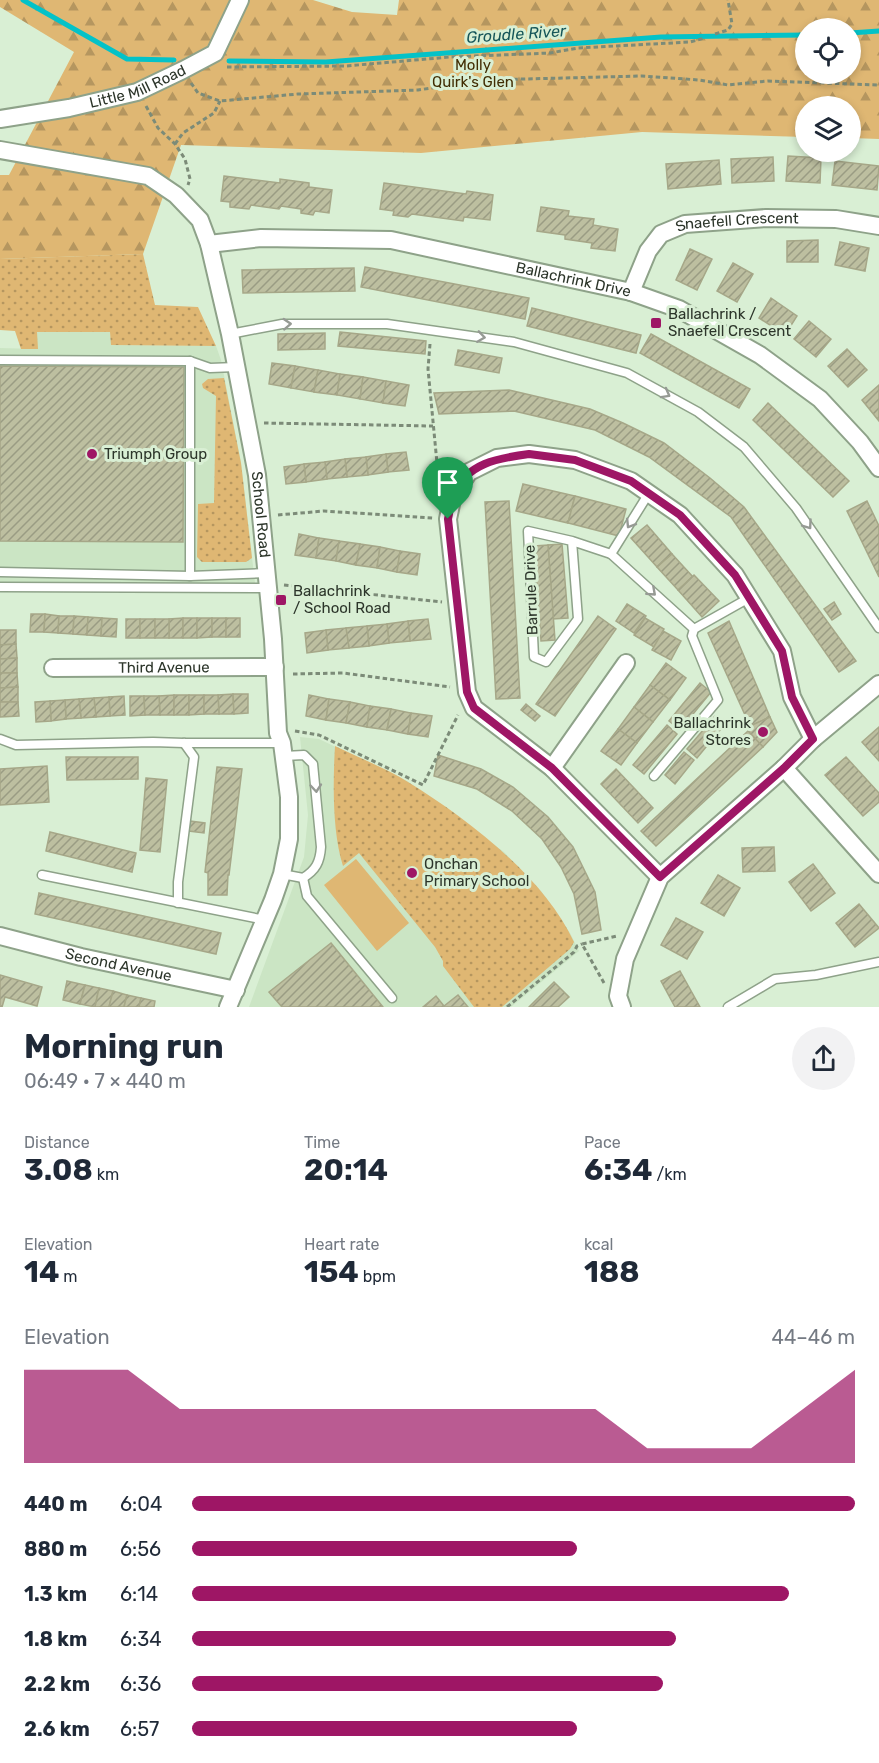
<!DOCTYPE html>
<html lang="en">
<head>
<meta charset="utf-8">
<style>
  :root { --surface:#fff; --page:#f2f2f3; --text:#1f2937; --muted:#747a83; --accent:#9e1665 }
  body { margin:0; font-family:Rubik,sans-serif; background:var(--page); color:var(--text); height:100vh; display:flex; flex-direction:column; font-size:22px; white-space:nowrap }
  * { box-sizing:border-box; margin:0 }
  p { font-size:20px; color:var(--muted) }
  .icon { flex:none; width:33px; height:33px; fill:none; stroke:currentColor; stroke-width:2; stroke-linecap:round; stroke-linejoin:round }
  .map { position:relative; height:1007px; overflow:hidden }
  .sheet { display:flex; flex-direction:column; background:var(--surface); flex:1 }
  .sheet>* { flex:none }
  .buttons { position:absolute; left:795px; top:18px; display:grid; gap:12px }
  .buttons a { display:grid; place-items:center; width:66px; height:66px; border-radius:50%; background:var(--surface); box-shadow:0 3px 9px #0003; font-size:30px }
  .pin { position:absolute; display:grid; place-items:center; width:51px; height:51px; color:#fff; margin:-62px -26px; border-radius:50% 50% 50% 0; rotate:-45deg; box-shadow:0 0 6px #0007 }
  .pin .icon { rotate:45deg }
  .round { display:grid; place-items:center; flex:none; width:63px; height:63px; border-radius:32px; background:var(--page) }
  .summary { display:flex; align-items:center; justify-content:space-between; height:102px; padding:0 24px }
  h1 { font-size:33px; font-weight:700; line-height:45px }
  .figures { display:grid; grid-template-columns:repeat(3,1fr); gap:9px; height:102px; padding:6px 24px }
  .figures div { display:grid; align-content:center }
  .figures b { font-size:30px; font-weight:700 }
  .figures small { font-size:16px; font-weight:400 }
  .figures p { font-size:16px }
  .chart { height:168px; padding:12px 24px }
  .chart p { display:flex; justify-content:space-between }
  .chart svg { width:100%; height:108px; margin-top:6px; fill:var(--accent); opacity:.7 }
  ul { padding:0 24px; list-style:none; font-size:20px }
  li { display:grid; grid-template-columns:96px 72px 1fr; align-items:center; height:45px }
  li i { height:15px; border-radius:8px; background:var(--accent) }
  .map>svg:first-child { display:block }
  .built { fill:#cbe5c4 }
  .grass { fill:url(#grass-dots) }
  .forest { fill:url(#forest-firs); fill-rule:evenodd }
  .park { fill:#dfb773 }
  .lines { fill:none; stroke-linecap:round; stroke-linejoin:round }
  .stream { stroke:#04c2c8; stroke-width:5 }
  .building { fill:url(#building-hatch); stroke:#a6a788; stroke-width:1.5 }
  .lane-casing { stroke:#8ea289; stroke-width:11 }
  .street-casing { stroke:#8ea289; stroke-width:20 }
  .path { stroke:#7c8b78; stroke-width:3; stroke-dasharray:4.5 3; stroke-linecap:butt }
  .lane { stroke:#fff; stroke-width:8 }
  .street { stroke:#fff; stroke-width:16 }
  .oneway { stroke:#969a94 }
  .route-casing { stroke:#fff; stroke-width:12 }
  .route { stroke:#9e1665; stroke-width:8 }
  .poi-dot { fill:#9e1665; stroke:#d9efd4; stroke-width:2 }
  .labels { text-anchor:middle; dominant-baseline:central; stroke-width:6; stroke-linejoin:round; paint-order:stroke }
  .park-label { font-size:15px; fill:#412d03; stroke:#d9efd4 }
  .street-label { font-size:15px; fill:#2c352a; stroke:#d9efd4 }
  .poi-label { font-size:15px; fill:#2c352a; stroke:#d9efd4; text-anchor:start }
  .water-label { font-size:16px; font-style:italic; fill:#165659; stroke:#d9efd4 }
</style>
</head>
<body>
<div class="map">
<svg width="879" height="1007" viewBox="0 0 879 1007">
  <defs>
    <pattern id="grass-dots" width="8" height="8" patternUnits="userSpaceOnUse" patternTransform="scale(1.5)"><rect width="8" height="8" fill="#dfb773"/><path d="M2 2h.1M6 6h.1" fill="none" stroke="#b5965f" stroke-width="1.8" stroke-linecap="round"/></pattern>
    <pattern id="forest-firs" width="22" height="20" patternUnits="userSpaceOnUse" patternTransform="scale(1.5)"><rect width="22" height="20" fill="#dfb773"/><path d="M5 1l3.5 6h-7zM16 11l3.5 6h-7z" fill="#b5965f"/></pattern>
    <pattern id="building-hatch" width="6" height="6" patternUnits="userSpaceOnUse" patternTransform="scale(1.5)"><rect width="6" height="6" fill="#bdbfa0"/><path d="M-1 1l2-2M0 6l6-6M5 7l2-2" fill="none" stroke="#9a9c83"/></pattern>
  </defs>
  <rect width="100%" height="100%" fill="#d9efd4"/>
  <g class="built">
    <polygon points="37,332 110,332 112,345 216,346 221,360 241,462 255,583 0,582 0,348 37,349"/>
    <polygon points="300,737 319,739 407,781 504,852 541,891 570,933 579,951 511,1007 249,1007 304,857 308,815"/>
  </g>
  <g class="grass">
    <polygon points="143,254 155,305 198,307 216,346 111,345 110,332 37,332 38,349 21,349 15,331 0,330 0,259"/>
    <polygon points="224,378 241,463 252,558 246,562 202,562 197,557 198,504 214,503 216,396 203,388 202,384 208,379"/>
    <path d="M335,746c24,12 51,22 73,36 60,37 136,95 166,160l-4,7 -68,58h-28l-31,-41v-5l-8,-14 -76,-94 -16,13c-11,-34 -10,-85 -8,-120z"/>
  </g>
  <path class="forest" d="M0,0h313l39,12 45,3 2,-15h480v139l-28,-1 -1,-32h-44l-1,31 -163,-5 -221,21 -240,-8 -38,109 -143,5v-84h9l65,-123 -74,-45zM806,28h44v46h-44z"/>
  <polygon class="park" points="356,859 409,923 377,951 324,885"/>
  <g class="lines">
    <g class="stream">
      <polyline points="23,0 127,59 174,60"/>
      <polyline points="850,33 879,31"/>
      <polyline points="229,61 326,62 661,37 806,35"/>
    </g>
  </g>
  <g class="building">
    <polygon points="788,156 821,158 820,183 786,181"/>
    <polygon points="773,157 774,181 732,183 731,159"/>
    <polygon points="719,160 721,184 668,189 666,164"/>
    <polygon points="835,161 879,166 877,190 832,185"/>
    <polygon points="224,176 280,183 280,179 309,183 309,187 332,190 329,213 315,211 313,215 301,213 301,209 281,206 279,209 251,205 249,209 230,207 230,202 221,201"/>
    <polygon points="384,183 466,194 467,191 493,195 490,220 464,217 463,221 412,214 408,217 393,215 394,211 380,209"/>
    <polygon points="541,207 569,211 568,216 594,219 593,225 618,229 615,251 591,248 592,243 565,239 565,235 537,231"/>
    <polygon points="818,240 818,262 787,262 787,241"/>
    <polygon points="840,242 869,248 865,271 835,265"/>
    <polygon points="690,249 712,259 697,290 676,280"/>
    <polygon points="733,263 753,274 737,302 717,291"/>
    <polygon points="365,267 529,298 525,319 361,287"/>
    <polygon points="354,268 355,291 243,293 242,270"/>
    <polygon points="771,298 797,316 785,335 759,318"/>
    <polygon points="532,308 641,335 636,353 527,326"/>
    <polygon points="809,321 831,339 816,357 794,339"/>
    <polygon points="340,332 426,341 425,354 338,346"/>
    <polygon points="325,333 325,349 278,350 278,334"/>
    <polygon points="651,334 750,389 739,408 640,353"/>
    <polygon points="847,349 867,370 848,387 828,366"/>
    <polygon points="458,350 502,358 499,373 455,365"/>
    <polygon points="272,363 295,366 291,388 269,384"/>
    <polygon points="0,366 184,367 183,542 0,541"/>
    <polygon points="295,366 318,370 314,392 291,388"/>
    <polygon points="318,370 340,374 337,395 314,392"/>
    <polygon points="340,374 363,377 360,399 337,395"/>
    <polygon points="363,377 386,381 383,403 360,399"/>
    <polygon points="386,381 409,385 405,406 383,403"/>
    <polygon points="879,385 879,421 862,400"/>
    <polygon points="509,390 590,409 623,423 664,443 710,478 744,507 856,661 839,672 731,517 649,457 595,430 514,411 439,414 434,393"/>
    <polygon points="768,403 849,481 833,497 753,420"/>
    <polygon points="406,452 409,470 388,472 386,454"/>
    <polygon points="386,454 388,472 368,475 366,457"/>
    <polygon points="366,457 368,475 347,477 345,459"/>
    <polygon points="345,459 347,477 327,479 325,462"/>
    <polygon points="325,462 327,479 306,482 304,464"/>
    <polygon points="304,464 306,482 286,484 284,467"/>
    <polygon points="523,484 575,496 568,523 516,511"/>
    <polygon points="575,496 626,509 619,536 568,523"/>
    <polygon points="509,501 520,698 496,699 485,502"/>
    <polygon points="867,501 879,526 879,577 847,511"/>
    <polygon points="647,525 672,554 657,567 631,538"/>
    <polygon points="299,534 319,538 316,558 295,555"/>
    <polygon points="319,538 339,541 336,561 316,558"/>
    <polygon points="339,541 360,544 356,565 336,561"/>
    <polygon points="360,544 380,547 377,568 356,565"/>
    <polygon points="562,544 568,618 553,619 548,545"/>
    <polygon points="548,545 555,640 541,641 534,546"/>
    <polygon points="380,547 400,551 397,572 377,568"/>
    <polygon points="400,551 420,554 417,575 397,572"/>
    <polygon points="672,554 693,577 678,590 657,567"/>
    <polygon points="694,575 719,601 702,617 678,590"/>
    <polygon points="834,602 841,614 832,620 824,609"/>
    <polygon points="627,604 646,616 634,633 616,621"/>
    <polygon points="31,614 45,614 44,632 30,632"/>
    <polygon points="45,614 59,616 58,633 44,632"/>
    <polygon points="59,616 74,616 73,634 58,633"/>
    <polygon points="74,616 88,617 87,635 73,634"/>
    <polygon points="598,616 616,629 555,716 536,704"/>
    <polygon points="88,617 102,618 101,636 87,635"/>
    <polygon points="102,618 117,619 116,637 101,636"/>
    <polygon points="183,618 183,638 169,638 169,619"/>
    <rect x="183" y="618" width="14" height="20"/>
    <polygon points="197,618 212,618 212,637 197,638"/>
    <rect x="212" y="618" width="14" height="19"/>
    <rect x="226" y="618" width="14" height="19"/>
    <polygon points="645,618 664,629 654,647 634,635"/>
    <rect x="126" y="619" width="14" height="19"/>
    <rect x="140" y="619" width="15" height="19"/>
    <rect x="155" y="619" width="14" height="19"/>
    <polygon points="428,619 431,639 410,641 408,621"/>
    <polygon points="408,621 410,641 389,643 387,624"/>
    <polygon points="729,621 770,717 750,726 708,633"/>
    <polygon points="387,624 389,643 369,646 367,626"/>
    <polygon points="367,626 369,646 349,648 346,628"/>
    <polygon points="346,628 349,648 328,650 326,630"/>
    <polygon points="0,630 16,630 16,644 0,645"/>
    <polygon points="326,630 328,650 307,653 305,633"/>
    <polygon points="663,631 681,641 671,660 652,650"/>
    <polygon points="16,644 17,658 0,659 0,645"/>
    <polygon points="17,658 17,673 0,673 0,659"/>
    <polygon points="666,663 686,678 670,700 650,685"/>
    <polygon points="0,673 17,673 18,687 0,688"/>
    <polygon points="700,683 711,692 680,730 669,721"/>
    <polygon points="650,685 670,700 653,722 634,707"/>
    <polygon points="18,687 18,702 0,702 0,688"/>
    <polygon points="233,694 234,714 219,714 218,695"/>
    <polygon points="233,694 248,694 248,713 234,714"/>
    <polygon points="174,695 174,715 160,715 159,696"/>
    <rect x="174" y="695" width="15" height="20"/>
    <polygon points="189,695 204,695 204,714 189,715"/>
    <polygon points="204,695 218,695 219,714 204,714"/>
    <polygon points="309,695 329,699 326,720 306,716"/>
    <polygon points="124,696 125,715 110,716 109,697"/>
    <polygon points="130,696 144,696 145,715 130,716"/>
    <polygon points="144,696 159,696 160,715 145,715"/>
    <polygon points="109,697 110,716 96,717 94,698"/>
    <polygon points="94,698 96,717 81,718 79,699"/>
    <polygon points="79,699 81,718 66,719 65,700"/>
    <polygon points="329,699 350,702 346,723 326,720"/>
    <polygon points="65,700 66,719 51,721 50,701"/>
    <polygon points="50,701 51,721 36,722 35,702"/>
    <polygon points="0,702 18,702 19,716 0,717"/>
    <polygon points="350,702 370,706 367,727 346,723"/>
    <polygon points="526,704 540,716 535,721 521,710"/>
    <polygon points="370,706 391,709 387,730 367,727"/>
    <polygon points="634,707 653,722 637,743 618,729"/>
    <polygon points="391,709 411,713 408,734 387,730"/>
    <polygon points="411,713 432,716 428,737 408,734"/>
    <polygon points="715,716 725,724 697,758 687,749"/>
    <polygon points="770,717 777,732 763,747 748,731 750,726"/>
    <polygon points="667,725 677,734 644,774 633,765"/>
    <polygon points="879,727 879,761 862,742"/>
    <polygon points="618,729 637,743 621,765 601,751"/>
    <polygon points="748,731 763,747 656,846 641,831"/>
    <polygon points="684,752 694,760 675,784 665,775"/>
    <polygon points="438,755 481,769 513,787 548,817 573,847 595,892 601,930 582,934 574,894 561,867 542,839 512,811 477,789 434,776"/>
    <polygon points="66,757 138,757 138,779 67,780"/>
    <polygon points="846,757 879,793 879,802 863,816 825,775"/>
    <polygon points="47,766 49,802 0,805 0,769"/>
    <polygon points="217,767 242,769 229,875 228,875 227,895 208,895 208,873 205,872"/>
    <polygon points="616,769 653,808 638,823 601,784"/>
    <polygon points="146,778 167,780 160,852 140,850"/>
    <polygon points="190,821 205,823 204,833 189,831"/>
    <polygon points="50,832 136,853 132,872 46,851"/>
    <polygon points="774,847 775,871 743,872 742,848"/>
    <polygon points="813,864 835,893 811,911 789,882"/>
    <polygon points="718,875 740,888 724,916 701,903"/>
    <polygon points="39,893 221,933 216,954 35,914"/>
    <polygon points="859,904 879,928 855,947 836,923"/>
    <polygon points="676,918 703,932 687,959 661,945"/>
    <polygon points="331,943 383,1007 282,1007 269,992"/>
    <polygon points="680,971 700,1007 675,1007 661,981"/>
    <polygon points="0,975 42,987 37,1006 5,997 2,1007 0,1007"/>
    <polygon points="67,981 85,985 80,1004 63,1000"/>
    <polygon points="554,982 569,997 558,1007 529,1007"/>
    <polygon points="85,985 99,988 95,1007 80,1004"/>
    <polygon points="99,988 113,991 109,1007 95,1007"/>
    <polygon points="113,991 127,995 124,1007 109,1007"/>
    <polygon points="127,995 141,998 139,1007 124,1007"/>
    <polygon points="458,995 468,1007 423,1007 436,996 444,1006"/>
    <polygon points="141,998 155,1001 154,1007 139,1007"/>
  </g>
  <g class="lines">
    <g class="lane-casing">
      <g id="lane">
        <polyline points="230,334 282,324 387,324 514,342 627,373 698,412 744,447 796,508 879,628"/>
        <polyline points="0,360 190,361 210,368 236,367"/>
        <polyline points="572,541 578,619 546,662 534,657 528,531 572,541 611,554 694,629"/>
        <polyline points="611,554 649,493"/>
        <polyline points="0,572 190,576 267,573"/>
        <polyline points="190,576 190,361"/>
        <polyline points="0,587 268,588"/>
        <polyline points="0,739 16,745 153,742 184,743 282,743"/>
        <polyline points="654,776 718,700 692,636 694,629 749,598"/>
        <path d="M282,874l21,4c13,-8 17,-16 18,-31l-8,-83 -9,-9 -20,1"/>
        <polyline points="42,875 265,920"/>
        <polyline points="303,878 307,896 392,998"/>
        <polyline points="178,903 178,882 194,757 184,743"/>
        <polyline points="728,1007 775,979 816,975 879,962"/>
      </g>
    </g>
    <g class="street-casing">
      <g id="street">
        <path id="s1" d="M0,119l69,-11 68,-16 46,-22 32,-17 25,-53"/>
        <path id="s2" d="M0,150l148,26 28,19 24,25 9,24 21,90 27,141 16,164 5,94 4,10 7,54v42l-7,35 -9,26 -45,107"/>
        <path id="s3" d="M209,244l52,-6 130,2 240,52 48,17 81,46 60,44 40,43 19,26"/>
        <path id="s4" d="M631,292l17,-41 13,-17 24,-10 81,-6 70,1 43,7"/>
        <path id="s5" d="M53,668l222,-1"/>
        <polyline points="552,768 626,663"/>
        <polyline points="784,768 879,874"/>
        <polyline points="660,877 552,768 474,708 467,692 448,519 453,495 469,472 497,458 529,454 575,460 631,481 680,515 735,575 782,651 792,697 813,739"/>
        <path id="s6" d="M0,936l81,21 155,33"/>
        <polyline points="622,1007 618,996 625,959 660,877 784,768 813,739 879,684"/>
      </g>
    </g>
    <g class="path">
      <polyline points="715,34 728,30 732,24 728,0"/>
      <polyline points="227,67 346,66 450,57 550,53 578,48 690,42 705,38"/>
      <polyline points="191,83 198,93 220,101 298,94 418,90 485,80 642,76 699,80 728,85 768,81 879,85"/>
      <polyline points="146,106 158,128 175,144 185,159 190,179 188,185"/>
      <polyline points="175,144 183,133 214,113 220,101"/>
      <polyline points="430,344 428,369 439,484"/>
      <polyline points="264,423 433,426"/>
      <polyline points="278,515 324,511 433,518"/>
      <polyline points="284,585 442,602"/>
      <polyline points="293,674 343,673 450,687"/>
      <polyline points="295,731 319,735 423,785 458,715"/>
      <polyline points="604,983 582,944 617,936"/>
      <polyline points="507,1007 574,952 577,946 582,944"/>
    </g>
    <use href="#lane" class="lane"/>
    <use href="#street" class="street"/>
  </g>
  <defs><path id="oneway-chevron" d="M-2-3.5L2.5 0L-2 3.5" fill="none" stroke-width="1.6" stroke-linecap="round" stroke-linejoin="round" transform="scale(1.5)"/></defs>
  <g class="oneway">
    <use href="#oneway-chevron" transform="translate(287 324) rotate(-3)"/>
    <use href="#oneway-chevron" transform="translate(481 337) rotate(8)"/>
    <use href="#oneway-chevron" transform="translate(666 394) rotate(29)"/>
    <use href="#oneway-chevron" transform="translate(630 524) rotate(122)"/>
    <use href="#oneway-chevron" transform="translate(808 525) rotate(55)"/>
    <use href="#oneway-chevron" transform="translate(652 592) rotate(42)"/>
    <use href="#oneway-chevron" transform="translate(316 788) rotate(85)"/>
  </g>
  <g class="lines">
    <g class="route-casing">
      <path id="route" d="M529,454l46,6 56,21 49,34 55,60 47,76 10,46 21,42 -29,29 -124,109 -108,-109 -78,-60 -7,-16 -19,-173c2,-8 2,-17 5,-24 14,-32 45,-37 76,-41z"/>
    </g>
    <use href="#route" class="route"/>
  </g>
  <g class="poi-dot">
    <rect x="650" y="317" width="12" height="12" rx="3"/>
    <circle cx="92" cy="454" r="6"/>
    <rect x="275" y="594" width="12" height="12" rx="3"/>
    <circle cx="763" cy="732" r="6"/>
    <circle cx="412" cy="873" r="6"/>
  </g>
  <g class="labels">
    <g class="park-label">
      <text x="473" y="65">Molly<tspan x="473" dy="17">Quirk's Glen</tspan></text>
    </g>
    <g class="street-label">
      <text stroke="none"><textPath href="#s1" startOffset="142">Little Mill Road</textPath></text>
      <text stroke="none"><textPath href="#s4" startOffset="144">Snaefell Crescent</textPath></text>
      <text stroke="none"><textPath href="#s3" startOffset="369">Ballachrink Drive</textPath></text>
      <text stroke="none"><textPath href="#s2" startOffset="520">School Road</textPath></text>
      <text transform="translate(531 590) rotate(-92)">Barrule Drive</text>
      <text stroke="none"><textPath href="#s5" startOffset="111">Third Avenue</textPath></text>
      <text stroke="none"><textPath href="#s6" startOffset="122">Second Avenue</textPath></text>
    </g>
    <g class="poi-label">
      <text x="668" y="314">Ballachrink /<tspan x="668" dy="17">Snaefell Crescent</tspan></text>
      <text x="104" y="454">Triumph Group</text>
      <text x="293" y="591">Ballachrink<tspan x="293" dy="17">/ School Road</tspan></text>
      <text x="751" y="723" text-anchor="end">Ballachrink<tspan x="751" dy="17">Stores</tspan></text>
      <text x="424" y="864">Onchan<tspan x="424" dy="17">Primary School</tspan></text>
    </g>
    <g class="water-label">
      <text transform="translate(516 34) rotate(-4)">Groudle River</text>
    </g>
  </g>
</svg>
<div class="buttons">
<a><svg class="icon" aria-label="locate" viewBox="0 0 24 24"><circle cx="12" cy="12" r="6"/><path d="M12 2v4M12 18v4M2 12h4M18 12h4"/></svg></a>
<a><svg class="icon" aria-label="layers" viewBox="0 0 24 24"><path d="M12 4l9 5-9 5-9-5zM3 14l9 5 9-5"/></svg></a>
</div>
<div class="pin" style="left:448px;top:519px;background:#1e9e55"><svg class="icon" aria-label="arrive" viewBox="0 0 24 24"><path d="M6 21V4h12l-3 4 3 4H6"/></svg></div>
</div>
<section class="sheet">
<div class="summary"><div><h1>Morning run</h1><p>06:49 · 7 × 440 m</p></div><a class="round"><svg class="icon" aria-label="share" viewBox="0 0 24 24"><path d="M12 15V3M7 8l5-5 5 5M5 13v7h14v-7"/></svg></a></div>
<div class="figures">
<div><p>Distance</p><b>3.08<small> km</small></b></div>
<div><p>Time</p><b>20:14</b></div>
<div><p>Pace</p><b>6:34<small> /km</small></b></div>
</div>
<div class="figures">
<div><p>Elevation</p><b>14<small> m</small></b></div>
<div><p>Heart rate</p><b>154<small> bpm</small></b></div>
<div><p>kcal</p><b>188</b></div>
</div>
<div class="chart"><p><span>Elevation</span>44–46 m</p>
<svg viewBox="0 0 160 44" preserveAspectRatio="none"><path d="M0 44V6L10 6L20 6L30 22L40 22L50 22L60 22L70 22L80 22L90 22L100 22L110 22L120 38L130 38L140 38L150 22L160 6V44z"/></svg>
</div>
<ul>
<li><b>440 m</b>6:04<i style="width:100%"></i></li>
<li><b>880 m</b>6:56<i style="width:58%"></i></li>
<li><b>1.3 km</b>6:14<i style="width:90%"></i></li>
<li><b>1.8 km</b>6:34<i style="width:73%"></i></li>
<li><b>2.2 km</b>6:36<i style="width:71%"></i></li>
<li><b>2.6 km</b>6:57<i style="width:58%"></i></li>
</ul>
</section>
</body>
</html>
